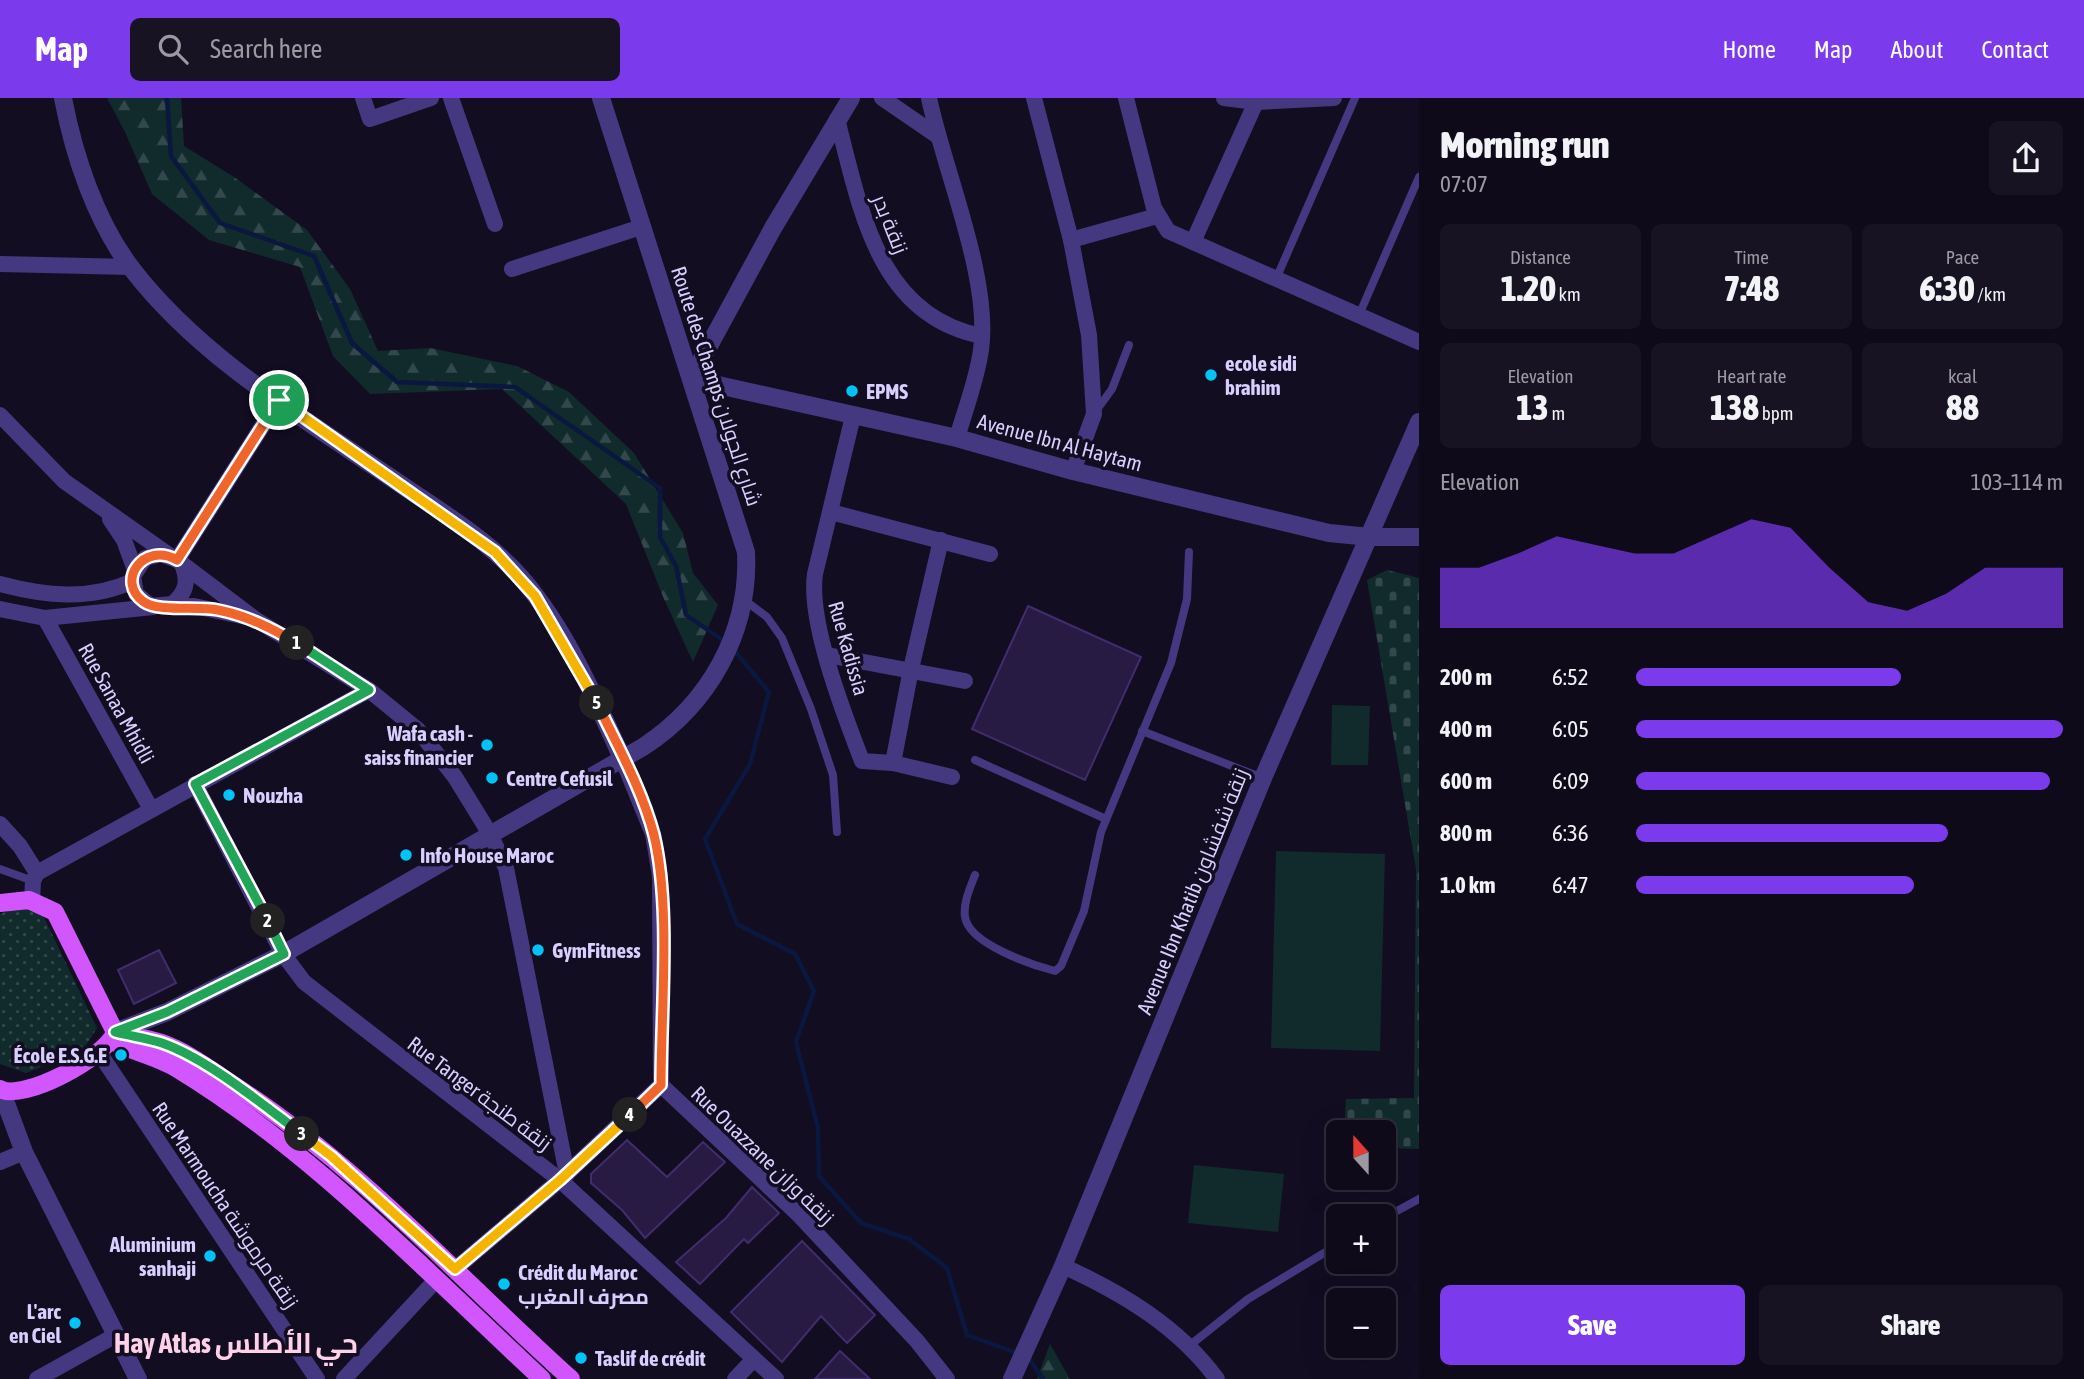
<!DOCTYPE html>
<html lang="en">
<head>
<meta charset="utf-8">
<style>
  :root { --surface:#0e0a1a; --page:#171323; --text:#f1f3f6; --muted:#9b9aa2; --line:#2e2b39; --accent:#7c3aed }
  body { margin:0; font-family:"Asap Condensed",Cairo,sans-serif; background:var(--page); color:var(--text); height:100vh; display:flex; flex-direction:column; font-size:26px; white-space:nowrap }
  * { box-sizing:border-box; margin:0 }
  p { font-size:23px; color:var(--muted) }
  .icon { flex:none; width:38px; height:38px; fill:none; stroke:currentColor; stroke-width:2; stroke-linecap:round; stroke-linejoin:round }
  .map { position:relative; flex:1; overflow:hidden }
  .details { display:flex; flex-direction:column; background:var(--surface); width:665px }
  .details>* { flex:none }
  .needle { width:46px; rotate:339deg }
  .buttons { position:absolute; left:1326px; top:1022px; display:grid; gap:14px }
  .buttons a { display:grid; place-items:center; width:70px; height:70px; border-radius:10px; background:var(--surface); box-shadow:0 7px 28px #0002,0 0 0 2px var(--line); font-size:35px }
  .pin { position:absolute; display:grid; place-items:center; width:60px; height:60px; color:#fff; margin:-30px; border:4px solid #fff; border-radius:50%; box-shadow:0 2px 7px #0007 }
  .km { position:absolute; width:35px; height:35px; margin:-18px; border-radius:50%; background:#222; color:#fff; font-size:19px; line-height:35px; text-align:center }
  .round { display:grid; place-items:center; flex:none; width:74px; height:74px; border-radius:10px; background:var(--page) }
  .summary { display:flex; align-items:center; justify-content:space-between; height:119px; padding:0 21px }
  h1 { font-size:38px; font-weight:800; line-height:52px }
  .metrics { display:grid; grid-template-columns:repeat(3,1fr); gap:10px; height:119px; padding:7px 21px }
  .metrics div { display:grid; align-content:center; border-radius:10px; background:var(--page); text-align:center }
  .metrics b { font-size:35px; font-weight:800 }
  .metrics small { font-size:19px; font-weight:400 }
  .metrics p { font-size:19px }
  .chart { height:196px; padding:14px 21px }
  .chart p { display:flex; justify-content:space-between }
  .chart svg { width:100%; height:126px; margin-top:7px; fill:var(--accent); opacity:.7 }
  .button { display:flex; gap:14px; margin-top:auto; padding:14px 21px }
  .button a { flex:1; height:80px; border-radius:10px; background:var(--accent); color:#fff; font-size:28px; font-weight:800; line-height:80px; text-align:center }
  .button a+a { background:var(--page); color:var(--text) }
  ul { padding:0 21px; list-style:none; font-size:23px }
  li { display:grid; grid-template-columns:112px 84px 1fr; align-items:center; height:52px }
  li i { height:18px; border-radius:9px; background:var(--accent) }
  header { display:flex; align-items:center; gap:42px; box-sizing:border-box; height:98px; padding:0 35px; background:var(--accent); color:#fff }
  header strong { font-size:33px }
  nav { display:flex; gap:38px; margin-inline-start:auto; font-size:24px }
  .search { width:490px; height:63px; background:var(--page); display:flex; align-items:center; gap:18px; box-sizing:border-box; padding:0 24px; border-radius:10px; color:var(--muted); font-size:26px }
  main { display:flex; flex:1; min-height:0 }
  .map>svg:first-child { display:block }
  .forest { fill:url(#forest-firs) }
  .cemetery { fill:url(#cemetery-stones) }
  .park { fill:#112a2c }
  .garden { fill:url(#garden-dots) }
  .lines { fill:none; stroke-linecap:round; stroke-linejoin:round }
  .stream { stroke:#0a173f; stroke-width:4.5 }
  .building { fill:#271a43; stroke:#412c6e; stroke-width:2 }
  .service { stroke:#443981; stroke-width:8 }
  .minor { stroke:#443981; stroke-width:16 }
  .tertiary { stroke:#443981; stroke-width:18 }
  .primary { stroke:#d256fe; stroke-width:18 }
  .split-1-casing { stroke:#fff; stroke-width:14 }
  .split-2-casing { stroke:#fff; stroke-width:14 }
  .split-3-casing { stroke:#fff; stroke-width:14 }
  .split-4-casing { stroke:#fff; stroke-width:14 }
  .split-5-casing { stroke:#fff; stroke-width:14 }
  .split-6-casing { stroke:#fff; stroke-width:14 }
  .split-1 { stroke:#f0652b; stroke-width:9 }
  .split-2 { stroke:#22a559; stroke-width:9 }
  .split-3 { stroke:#22a559; stroke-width:9 }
  .split-4 { stroke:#f5b400; stroke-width:9 }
  .split-5 { stroke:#f0652b; stroke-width:9 }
  .split-6 { stroke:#f5b400; stroke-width:9 }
  .poi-dot { fill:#02c3f8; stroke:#130d22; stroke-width:2.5 }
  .labels { text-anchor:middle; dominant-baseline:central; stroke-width:7; stroke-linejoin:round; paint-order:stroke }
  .street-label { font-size:21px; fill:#d9cfff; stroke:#130d22 }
  .poi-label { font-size:21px; font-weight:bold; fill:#d9cfff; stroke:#130d22; text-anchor:start }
  .district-label { font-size:28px; font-weight:bold; fill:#ffd1e9; stroke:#130d22 }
</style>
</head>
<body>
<header>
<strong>Map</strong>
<div class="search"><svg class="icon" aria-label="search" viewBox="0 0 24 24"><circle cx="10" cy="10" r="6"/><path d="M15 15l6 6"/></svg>Search here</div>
<nav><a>Home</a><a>Map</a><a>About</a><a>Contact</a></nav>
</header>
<main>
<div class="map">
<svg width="1419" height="1281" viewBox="0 0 1419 1281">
  <defs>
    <pattern id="forest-firs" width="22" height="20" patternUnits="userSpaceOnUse" patternTransform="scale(1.75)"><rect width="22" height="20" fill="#112a2c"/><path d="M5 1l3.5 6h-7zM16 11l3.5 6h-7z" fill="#33484c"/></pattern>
    <pattern id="cemetery-stones" width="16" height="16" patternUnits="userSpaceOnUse" patternTransform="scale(1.75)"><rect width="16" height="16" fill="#112a2c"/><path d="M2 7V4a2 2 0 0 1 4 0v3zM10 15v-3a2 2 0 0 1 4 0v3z" fill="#33484c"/></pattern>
    <pattern id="garden-dots" width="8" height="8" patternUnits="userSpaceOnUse" patternTransform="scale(1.75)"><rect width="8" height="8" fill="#112a2c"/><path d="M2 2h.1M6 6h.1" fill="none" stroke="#33484c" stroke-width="1.8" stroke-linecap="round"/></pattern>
  </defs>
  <rect width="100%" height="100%" fill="#130d22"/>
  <g class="forest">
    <polygon points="107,0 181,0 184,48 234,79 307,132 350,191 378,253 430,250 517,268 569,294 634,355 683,435 693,475 718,507 693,564 664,501 626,406 502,291 370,296 333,258 300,169 209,142 152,96 125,34"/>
    <polygon points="1050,1246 1070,1281 1037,1281"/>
  </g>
  <polygon class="cemetery" points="1387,472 1419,480 1419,1051 1384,1050 1384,1034 1344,1034 1346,1001 1414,1000 1416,771 1367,482"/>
  <g class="park">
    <polygon points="1332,607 1370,608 1368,667 1331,667"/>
    <polygon points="1276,753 1385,756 1380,953 1271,950"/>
    <polygon points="1194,1067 1284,1076 1278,1134 1188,1125"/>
  </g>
  <polygon class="garden" points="15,810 28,811 43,817 97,930 83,952 26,975 0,966 0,816"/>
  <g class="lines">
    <g class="stream">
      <polyline points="167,0 171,58 220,125 314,158 352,245 397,284 515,289 660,390 660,439 676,468 686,517 727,545"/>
      <polyline points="733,551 769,594 750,666 705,741 737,826 795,856 814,893 796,944 818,1030 819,1078 861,1125 909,1141 947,1170 967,1237 1020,1256"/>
      <polyline points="1028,1259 1043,1281"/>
    </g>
  </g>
  <g class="building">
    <polygon points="1028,508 1141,559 1085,682 972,631"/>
    <polygon points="159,852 176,885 134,906 118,872"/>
    <polygon points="627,1042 667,1079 703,1044 725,1064 645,1140 622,1112 591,1085 591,1076"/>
    <polygon points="752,1089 779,1115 748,1145 744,1141 700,1186 676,1164 726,1120"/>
    <polygon points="802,1143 875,1217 847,1245 821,1218 782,1264 731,1214"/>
    <polygon points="840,1253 870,1281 815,1281"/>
  </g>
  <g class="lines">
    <g class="service">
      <polyline points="1276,181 1355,0"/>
      <polyline points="1359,217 1419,79"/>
      <polyline points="1096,313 1112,291 1129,247"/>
      <polyline points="743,501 767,519 782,540 811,611 833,677 837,734"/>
      <polyline points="1142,633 1263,680"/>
      <polyline points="975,662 1106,721"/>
      <polyline points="0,771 33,783"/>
      <path d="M975,777c-5,13 -12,28 -10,42 4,27 67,48 90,54l6,-5 23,-55 17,-79 70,-169 16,-64 2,-47"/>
      <polyline points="1384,1120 1419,1101"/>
      <polyline points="1189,1248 1248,1201 1339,1146"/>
    </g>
    <g class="minor">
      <polyline points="363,0 370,21 431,0"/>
      <polyline points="451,0 495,126"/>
      <polyline points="882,0 936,37"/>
      <path d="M929,0c15,72 62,180 52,252 -4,29 -16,60 -24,88"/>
      <polyline points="1034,0 1071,142 1089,237 1094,316 1073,373"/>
      <polyline points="1126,0 1154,110 1168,133 1419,244"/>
      <polyline points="1224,0 1256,4 1334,0"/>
      <path d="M837,21c23,88 40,197 145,217"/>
      <polyline points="1071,142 1157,118"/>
      <polyline points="1193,144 1256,4"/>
      <polyline points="0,166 131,169"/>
      <polyline points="512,171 641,129"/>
      <polyline points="0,317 64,383 169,457"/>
      <path d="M853,318l-38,158c-7,48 29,140 47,187l31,2 59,14"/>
      <polyline points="831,414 990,456"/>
      <polyline points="110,421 124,442 135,472"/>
      <polyline points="177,462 279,302"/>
      <path d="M183,469c6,15 2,27 -11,37l-21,2 -15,-12 -3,-18 12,-18 16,-4 16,6 78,59 114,71 49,40 37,47 35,57 16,34 61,306"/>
      <path d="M0,486c45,12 90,17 133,-3"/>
      <polyline points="168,509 194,508 246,519"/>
      <polyline points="0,511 45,520 153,509"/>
      <polyline points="45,520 151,711"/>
      <polyline points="827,557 965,583"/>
      <polyline points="622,660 653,736 660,778 661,987 799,1117 917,1243 947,1281"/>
      <polyline points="893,665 911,571 941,442"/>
      <polyline points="195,686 283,856 304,884 560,1082 776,1281"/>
      <polyline points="0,726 20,748 37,775"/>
      <polyline points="32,803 33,783 37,775 369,592"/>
      <polyline points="100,956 317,1281"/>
      <polyline points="0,1064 24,1054"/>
      <path d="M1063,1168c59,27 115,60 154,113"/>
      <polyline points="455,1171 560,1082 661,987"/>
      <polyline points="37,1281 116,1237"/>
      <polyline points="344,1281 436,1182"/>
      <polyline points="735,1281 754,1261"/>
    </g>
    <g class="tertiary">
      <path d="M63,0c11,58 33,124 69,171 66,86 166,146 255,206 43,30 90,57 127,95 49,52 79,124 108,188"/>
      <polyline points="851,0 773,130 691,281 957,340 1073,373 1329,435 1370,439 1419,439"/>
      <path d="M115,934l52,-20 116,-58 360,-207c66,-43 107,-115 103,-195l-145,-454"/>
      <polyline points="1,992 24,1054 138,1281"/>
      <polyline points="1012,1281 1063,1168 1263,680 1419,324"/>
    </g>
    <g class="primary">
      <path d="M0,805l29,-3 26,12 60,120c-8,25 -92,70 -115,57"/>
      <path d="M115,934c15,4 32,6 47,11 26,9 50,28 73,43 125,81 226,194 336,293"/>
      <path d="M112,943c21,11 44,15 64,27 137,83 249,203 366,311"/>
    </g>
  </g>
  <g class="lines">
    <g class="split-1-casing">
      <path id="split-1" d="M279,302l-102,160c-34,-19 -62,22 -33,42 14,10 55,4 74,8 30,6 53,18 79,33"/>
    </g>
    <g class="split-2-casing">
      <polyline id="split-2" points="268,823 195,686 369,592 297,545"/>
    </g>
    <g class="split-3-casing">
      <path id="split-3" d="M268,823l16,33 -117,58 -52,20c15,4 32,6 47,11 46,16 101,62 140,91"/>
    </g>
    <g class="split-4-casing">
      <polyline id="split-4" points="302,1036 331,1058 455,1171 560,1082 630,1017"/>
    </g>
    <g class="split-5-casing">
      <path id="split-5" d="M597,605c20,42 45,86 57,132 17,71 7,175 7,250l-31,30"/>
    </g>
    <g class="split-6-casing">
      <polyline id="split-6" points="279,302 495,454 535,498 597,605"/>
    </g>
    <use href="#split-1" class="split-1"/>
    <use href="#split-2" class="split-2"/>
    <use href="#split-3" class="split-3"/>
    <use href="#split-4" class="split-4"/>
    <use href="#split-5" class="split-5"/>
    <use href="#split-6" class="split-6"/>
  </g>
  <g class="poi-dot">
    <circle cx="1211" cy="277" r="7"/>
    <circle cx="852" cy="293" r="7"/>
    <circle cx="487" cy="647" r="7"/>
    <circle cx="492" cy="680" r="7"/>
    <circle cx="229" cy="697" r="7"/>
    <circle cx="406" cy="757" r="7"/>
    <circle cx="538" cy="852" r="7"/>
    <circle cx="121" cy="957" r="7"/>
    <circle cx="210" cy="1158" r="7"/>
    <circle cx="504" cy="1186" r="7"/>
    <circle cx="75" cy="1225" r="7"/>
    <circle cx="581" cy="1260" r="7"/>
  </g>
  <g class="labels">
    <g class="street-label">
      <text transform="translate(891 126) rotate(68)">زنقة بدر</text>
      <text transform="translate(717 288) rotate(72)">Route des Champs شارع الجولان</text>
      <text transform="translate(1060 344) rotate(15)">Avenue Ibn Al Haytam</text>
      <text transform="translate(849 550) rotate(74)">Rue Kadissia</text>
      <text transform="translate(117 605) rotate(61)">Rue Sanaa Mhidli</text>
      <text transform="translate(1192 793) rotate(-68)">Avenue Ibn Khatib زنقة شفشاون</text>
      <text transform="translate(480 995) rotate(37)">Rue Tanger زنقة طنجة</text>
      <text transform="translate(763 1057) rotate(44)">Rue Ouazzane زنقة وزان</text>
      <text transform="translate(226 1107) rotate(56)">Rue Marmoucha زنقة مرموشة</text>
    </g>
    <g class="poi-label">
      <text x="1225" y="265">ecole sidi<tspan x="1225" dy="24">brahim</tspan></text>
      <text x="866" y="293">EPMS</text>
      <text x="473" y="635" text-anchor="end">Wafa cash -<tspan x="473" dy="24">saiss financier</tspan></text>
      <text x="506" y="680">Centre Cefusil</text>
      <text x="243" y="697">Nouzha</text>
      <text x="420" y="757">Info House Maroc</text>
      <text x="552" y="852">GymFitness</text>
      <text x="107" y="957" text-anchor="end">École E.S.G.E</text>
      <text x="196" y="1146" text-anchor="end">Aluminium<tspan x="196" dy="24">sanhaji</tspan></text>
      <text x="518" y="1174">Crédit du Maroc<tspan x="518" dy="24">مصرف المغرب</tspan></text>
      <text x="61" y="1213" text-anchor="end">L'arc<tspan x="61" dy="24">en Ciel</tspan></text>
      <text x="595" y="1260">Taslif de crédit</text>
    </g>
    <g class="district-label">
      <text x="236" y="1245">Hay Atlas حي الأطلس</text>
    </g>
  </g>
</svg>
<div class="buttons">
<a><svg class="needle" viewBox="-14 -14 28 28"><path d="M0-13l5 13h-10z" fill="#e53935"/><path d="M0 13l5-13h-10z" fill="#9b9aa2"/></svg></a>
<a>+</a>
<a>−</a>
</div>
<div class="pin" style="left:279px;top:302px;background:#1e9e55"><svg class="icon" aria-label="arrive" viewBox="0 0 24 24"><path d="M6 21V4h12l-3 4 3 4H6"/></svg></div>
<b class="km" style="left:297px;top:545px">1</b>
<b class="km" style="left:268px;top:823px">2</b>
<b class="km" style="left:302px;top:1036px">3</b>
<b class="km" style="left:630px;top:1017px">4</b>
<b class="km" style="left:597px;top:605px">5</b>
</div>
<section class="details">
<div class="summary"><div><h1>Morning run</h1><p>07:07</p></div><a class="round"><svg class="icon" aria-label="share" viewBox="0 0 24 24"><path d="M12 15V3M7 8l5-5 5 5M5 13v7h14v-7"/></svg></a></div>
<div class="metrics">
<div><p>Distance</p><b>1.20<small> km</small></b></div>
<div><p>Time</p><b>7:48</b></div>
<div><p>Pace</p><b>6:30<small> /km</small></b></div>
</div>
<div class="metrics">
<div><p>Elevation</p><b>13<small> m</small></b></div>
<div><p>Heart rate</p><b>138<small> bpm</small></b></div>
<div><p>kcal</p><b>88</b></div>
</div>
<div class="chart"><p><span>Elevation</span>103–114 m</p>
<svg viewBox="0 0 160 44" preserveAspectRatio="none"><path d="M0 44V23L10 23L20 18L30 12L40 15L50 18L60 18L70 12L80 6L90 9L100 23L110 35L120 38L130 32L140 23L150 23L160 23V44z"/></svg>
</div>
<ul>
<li><b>200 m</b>6:52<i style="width:62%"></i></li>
<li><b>400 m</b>6:05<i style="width:100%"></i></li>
<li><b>600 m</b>6:09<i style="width:97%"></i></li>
<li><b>800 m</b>6:36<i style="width:73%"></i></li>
<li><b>1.0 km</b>6:47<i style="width:65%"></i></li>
</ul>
<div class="button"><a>Save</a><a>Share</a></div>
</section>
</main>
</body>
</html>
